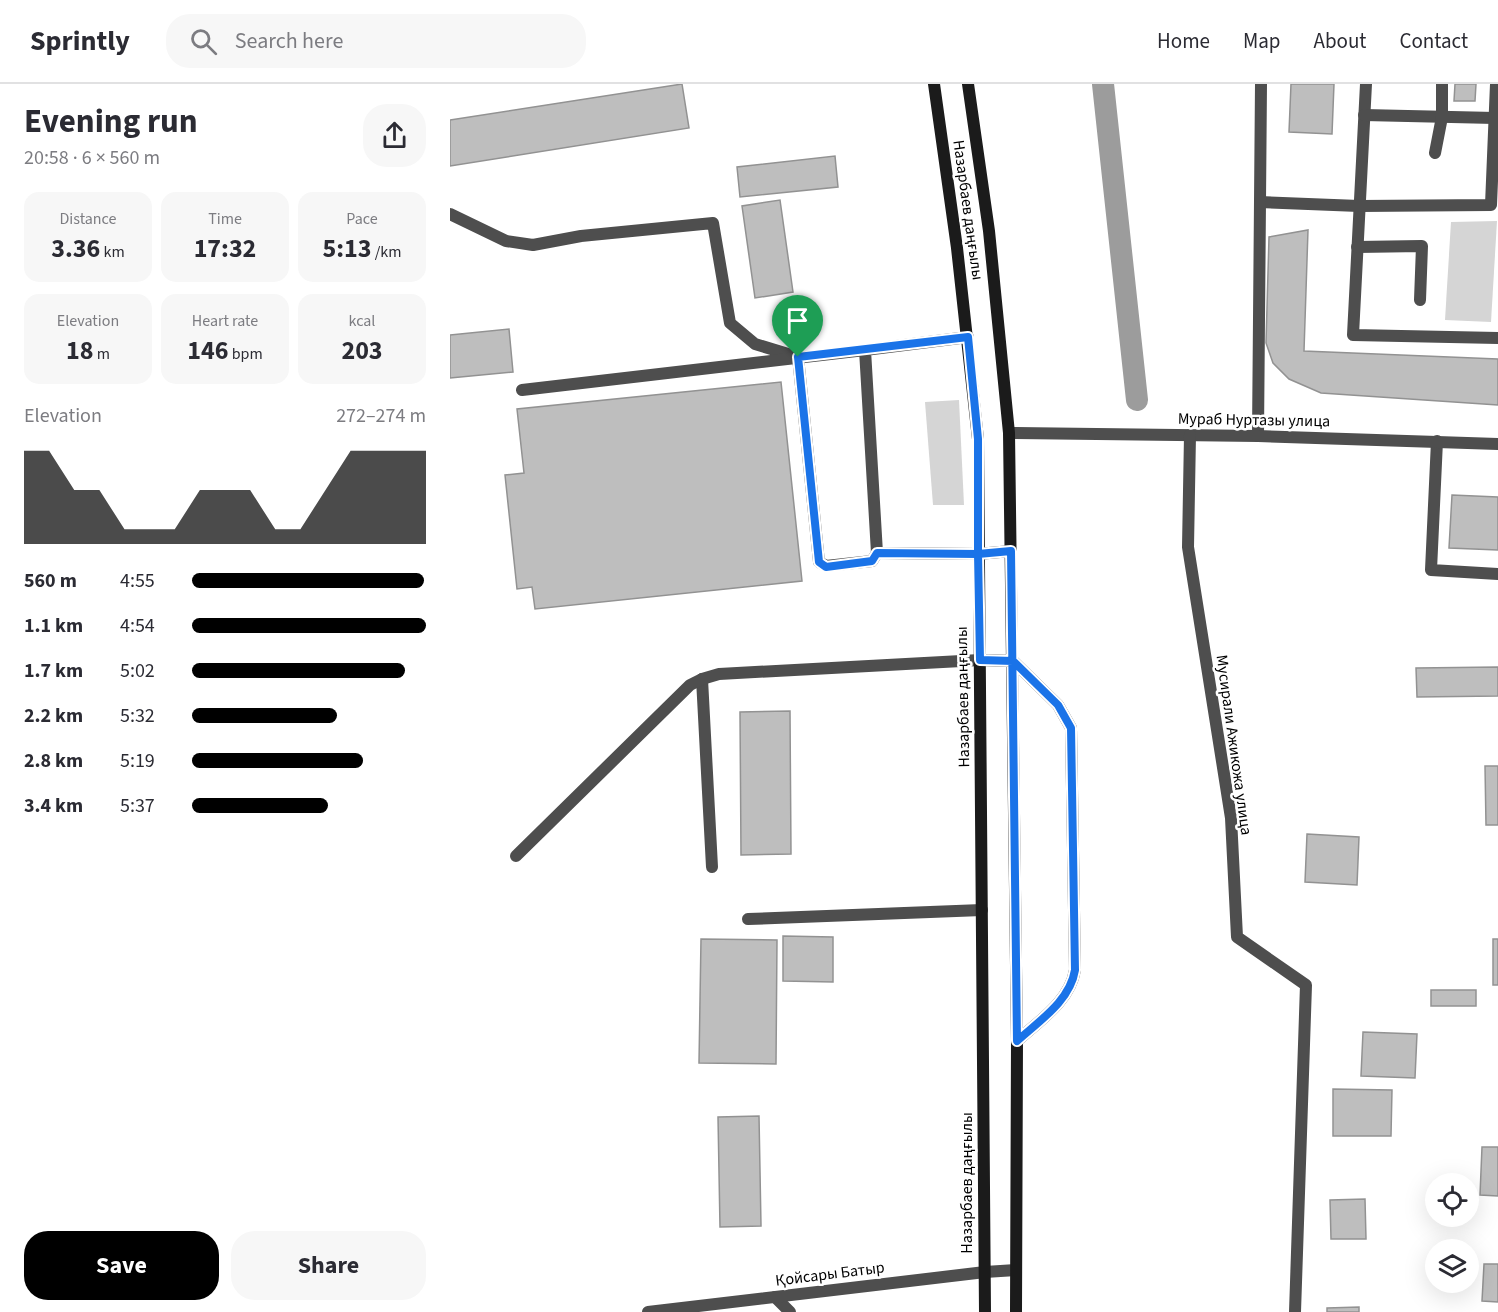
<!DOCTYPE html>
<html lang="en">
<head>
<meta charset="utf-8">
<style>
  :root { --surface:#fff; --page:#f7f7f7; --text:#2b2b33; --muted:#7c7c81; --line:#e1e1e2; --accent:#000 }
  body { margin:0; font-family:"Source Sans 3",sans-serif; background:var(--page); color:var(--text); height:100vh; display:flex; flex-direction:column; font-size:22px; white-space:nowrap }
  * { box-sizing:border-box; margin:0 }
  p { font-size:20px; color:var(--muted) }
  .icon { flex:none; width:33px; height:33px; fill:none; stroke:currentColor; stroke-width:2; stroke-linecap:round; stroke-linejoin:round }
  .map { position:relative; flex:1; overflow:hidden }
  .side { display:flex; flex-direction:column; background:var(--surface); width:450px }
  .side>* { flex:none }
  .buttons { position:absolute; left:975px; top:1089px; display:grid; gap:12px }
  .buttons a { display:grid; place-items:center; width:54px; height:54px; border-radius:50%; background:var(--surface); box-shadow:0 6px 24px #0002; font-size:30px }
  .pin { position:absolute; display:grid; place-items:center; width:51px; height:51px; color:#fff; margin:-62px -26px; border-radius:50% 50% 50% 0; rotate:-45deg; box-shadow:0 0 6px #0007 }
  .pin .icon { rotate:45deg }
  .round { display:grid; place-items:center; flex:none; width:63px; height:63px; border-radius:24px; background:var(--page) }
  .head { display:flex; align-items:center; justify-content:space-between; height:102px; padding:0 24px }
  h1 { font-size:33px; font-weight:700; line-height:45px }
  .stats { display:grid; grid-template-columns:repeat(3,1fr); gap:9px; height:102px; padding:6px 24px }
  .stats div { display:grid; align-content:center; border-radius:15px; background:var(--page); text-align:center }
  .stats b { font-size:26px; font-weight:700 }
  .stats small { font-size:16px; font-weight:400 }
  .stats p { font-size:16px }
  .chart { height:168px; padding:12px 24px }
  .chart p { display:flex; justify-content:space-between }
  .chart svg { width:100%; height:108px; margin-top:6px; fill:var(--accent); opacity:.7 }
  .button { display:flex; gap:12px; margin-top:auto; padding:12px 24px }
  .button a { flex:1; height:69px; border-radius:24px; background:var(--accent); color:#fff; font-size:24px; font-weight:700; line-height:69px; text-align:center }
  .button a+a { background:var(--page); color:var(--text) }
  ul { padding:0 24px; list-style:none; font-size:20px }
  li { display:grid; grid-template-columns:96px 72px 1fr; align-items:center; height:45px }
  li i { height:15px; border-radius:8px; background:var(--accent) }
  header { display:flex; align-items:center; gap:36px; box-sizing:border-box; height:84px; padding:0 30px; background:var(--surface); border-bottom:2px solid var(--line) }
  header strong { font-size:28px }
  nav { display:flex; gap:33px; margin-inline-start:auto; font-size:21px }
  .search { width:420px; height:54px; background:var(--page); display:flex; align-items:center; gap:15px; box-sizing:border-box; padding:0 21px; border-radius:24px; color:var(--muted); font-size:22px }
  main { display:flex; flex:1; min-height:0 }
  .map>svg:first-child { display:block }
  .green { fill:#d5d5d5 }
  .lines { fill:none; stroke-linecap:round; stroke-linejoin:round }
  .canal { stroke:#9c9c9c; stroke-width:22 }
  .building { fill:#bebebe; stroke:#929292; stroke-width:1.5 }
  .service { stroke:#4e4e4e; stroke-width:12 }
  .minor { stroke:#4e4e4e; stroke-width:12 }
  .secondary { stroke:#1b1b1b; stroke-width:12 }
  .route-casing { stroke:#fff; stroke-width:12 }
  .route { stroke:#1a73e8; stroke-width:8 }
  .labels { text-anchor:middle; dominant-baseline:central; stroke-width:5; stroke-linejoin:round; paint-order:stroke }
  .street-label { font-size:16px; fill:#000; stroke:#fff }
</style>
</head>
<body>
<header>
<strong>Sprintly</strong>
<div class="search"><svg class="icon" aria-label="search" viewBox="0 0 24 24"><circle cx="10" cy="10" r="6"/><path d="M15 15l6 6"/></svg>Search here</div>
<nav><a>Home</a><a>Map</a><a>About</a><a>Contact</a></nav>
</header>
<main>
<section class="side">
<div class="head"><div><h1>Evening run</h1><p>20:58 · 6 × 560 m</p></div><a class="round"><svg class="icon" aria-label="share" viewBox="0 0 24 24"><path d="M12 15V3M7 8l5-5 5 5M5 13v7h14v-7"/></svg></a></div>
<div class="stats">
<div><p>Distance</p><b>3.36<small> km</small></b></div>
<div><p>Time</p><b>17:32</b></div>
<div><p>Pace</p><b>5:13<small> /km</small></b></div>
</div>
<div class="stats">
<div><p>Elevation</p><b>18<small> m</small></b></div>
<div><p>Heart rate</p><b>146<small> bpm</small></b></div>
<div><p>kcal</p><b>203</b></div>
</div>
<div class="chart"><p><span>Elevation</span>272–274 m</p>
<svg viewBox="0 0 160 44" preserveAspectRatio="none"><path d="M0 44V6L10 6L20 22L30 22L40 38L50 38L60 38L70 22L80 22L90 22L100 38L110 38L120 22L130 6L140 6L150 6L160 6V44z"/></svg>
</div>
<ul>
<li><b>560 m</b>4:55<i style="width:99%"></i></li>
<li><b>1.1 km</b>4:54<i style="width:100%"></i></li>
<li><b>1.7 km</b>5:02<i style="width:91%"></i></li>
<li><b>2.2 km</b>5:32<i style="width:62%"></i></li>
<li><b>2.8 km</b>5:19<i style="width:73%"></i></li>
<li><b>3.4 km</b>5:37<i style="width:58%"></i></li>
</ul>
<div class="button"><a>Save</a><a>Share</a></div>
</section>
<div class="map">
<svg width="1048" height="1228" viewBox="0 0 1048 1228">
  <rect width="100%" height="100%" fill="#fff"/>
  <g class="green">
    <polygon points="1047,137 1041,238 995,236 1001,138"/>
    <polygon points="509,316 514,421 483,421 475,318"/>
  </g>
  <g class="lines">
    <polyline class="canal" points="653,0 687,316"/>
  </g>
  <g class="building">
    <polygon points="232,0 239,44 0,82 0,36"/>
    <polygon points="841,0 884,0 882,50 839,48"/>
    <polygon points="1005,0 1026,0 1025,17 1004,17"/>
    <polygon points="385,72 388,103 290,113 287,83"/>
    <polygon points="330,116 343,208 305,214 292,122"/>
    <polygon points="858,146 854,267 1048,275 1048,321 871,309 839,295 823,279 816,259 819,153"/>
    <polygon points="59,245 63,288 0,294 0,251"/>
    <polygon points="331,298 352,497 85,525 82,503 67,505 55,391 74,389 67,325"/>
    <polygon points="1002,411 1048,413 1048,466 999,464"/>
    <polygon points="1048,583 1048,612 967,613 966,584"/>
    <polygon points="340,627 341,770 291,771 290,628"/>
    <polygon points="1035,682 1048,682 1048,741 1036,741"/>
    <polygon points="857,750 909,753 907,801 855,798"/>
    <polygon points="333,852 383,853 383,898 333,897"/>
    <polygon points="251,855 327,856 326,980 249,979"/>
    <rect x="1043" y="855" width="5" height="46"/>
    <rect x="981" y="906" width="45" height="16"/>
    <polygon points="913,948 967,950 965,994 911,992"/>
    <polygon points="883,1005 942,1006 941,1052 883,1052"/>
    <polygon points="309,1032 311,1142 270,1143 268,1033"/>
    <polygon points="1032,1063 1048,1063 1048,1112 1030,1111"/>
    <polygon points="915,1115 916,1155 881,1155 880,1116"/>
    <polygon points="1034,1180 1048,1180 1048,1218 1032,1217"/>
    <polygon points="909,1223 909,1228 877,1228 877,1224"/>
  </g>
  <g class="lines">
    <g class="service">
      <polyline points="916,0 903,251 1048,254"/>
      <polyline points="914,31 1045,34"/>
      <polyline points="985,69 992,33 992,0"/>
      <polyline points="810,118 909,122 1041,121 1046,0"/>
      <polyline points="0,130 56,157 83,161 131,152 263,139 280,239 305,260 348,273 369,478 376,482 422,477 427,469"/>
      <polyline points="907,163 972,162 970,216"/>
      <polyline points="518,253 415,266 427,469 528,470 561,467"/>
      <polyline points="72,306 415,266"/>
      <polyline points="808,352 811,0"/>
      <polyline points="987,357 981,486 1048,490"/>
      <path d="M563,577l45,44 13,23 4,242c-5,31 -36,51 -58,71"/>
      <polyline points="252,595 262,783"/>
      <polyline points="66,772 240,601 252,595 269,590 530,576"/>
      <polyline points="298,835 532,826"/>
      <polyline points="325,1213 340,1228"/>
    </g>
    <g class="minor">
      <polyline points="559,349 808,352 1048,360"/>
      <polyline points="740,351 738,463 781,734 787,853 856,901 845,1228"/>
      <polyline points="198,1228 535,1188 566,1186"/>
    </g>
    <g class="secondary">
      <polyline points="484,0 507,164 528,355 535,1228"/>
      <polyline points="518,0 539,147 559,349 567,957 566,1228"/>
      <polyline points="530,576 563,577"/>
    </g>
  </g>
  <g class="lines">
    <g class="route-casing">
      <path id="route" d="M348,273l21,205 7,5 46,-6 5,-8 101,1 2,106 33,1 45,44 13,23 4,242c-5,31 -36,51 -58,71l-6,-490 -33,3v-115l-10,-102 -170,20"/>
    </g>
    <use href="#route" class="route"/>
  </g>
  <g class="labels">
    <g class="street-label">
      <text transform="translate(518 126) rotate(82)">Назарбаев даңғылы</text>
      <text transform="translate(804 336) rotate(1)">Мураб Нуртазы улица</text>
      <text transform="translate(513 613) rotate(-91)">Назарбаев даңғылы</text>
      <text transform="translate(784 661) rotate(82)">Мусирали Ажикожа улица</text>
      <text transform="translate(517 1099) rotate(-90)">Назарбаев даңғылы</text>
      <text transform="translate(380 1190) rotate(-7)">Қойсары Батыр</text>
    </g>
  </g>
</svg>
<div class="buttons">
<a><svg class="icon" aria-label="locate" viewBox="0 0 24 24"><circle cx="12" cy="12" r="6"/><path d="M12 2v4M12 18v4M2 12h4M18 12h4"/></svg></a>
<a><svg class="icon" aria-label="layers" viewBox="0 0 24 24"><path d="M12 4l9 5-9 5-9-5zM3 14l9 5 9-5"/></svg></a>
</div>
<div class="pin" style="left:348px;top:273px;background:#1e9e55"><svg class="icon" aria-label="arrive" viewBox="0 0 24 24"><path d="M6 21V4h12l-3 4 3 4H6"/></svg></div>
</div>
</main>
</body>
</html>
